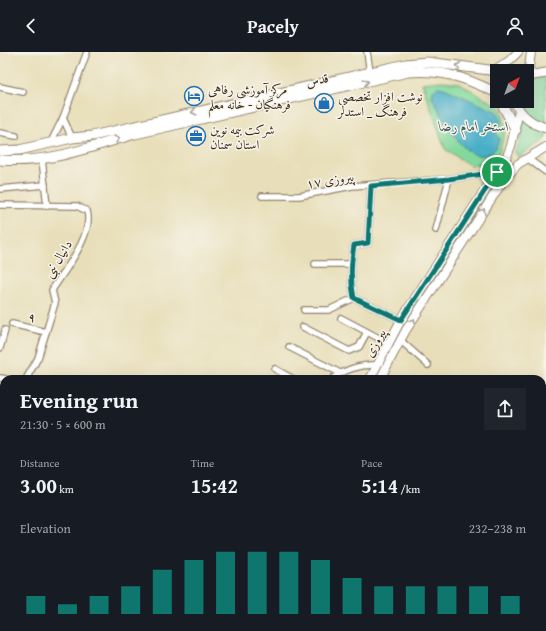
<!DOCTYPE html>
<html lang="en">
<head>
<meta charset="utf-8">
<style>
  :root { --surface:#171b24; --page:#20242c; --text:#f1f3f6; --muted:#9ea1a6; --accent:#0f766e }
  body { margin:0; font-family:"Gentium Book Plus",Amiri,serif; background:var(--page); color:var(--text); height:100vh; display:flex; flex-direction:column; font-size:15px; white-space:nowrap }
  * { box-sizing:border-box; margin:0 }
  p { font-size:13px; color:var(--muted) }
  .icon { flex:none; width:22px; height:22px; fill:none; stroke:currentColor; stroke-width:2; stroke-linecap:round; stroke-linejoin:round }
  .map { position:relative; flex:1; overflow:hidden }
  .side { position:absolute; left:0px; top:323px; width:546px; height:256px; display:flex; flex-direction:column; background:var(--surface); border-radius:12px 12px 0 0; box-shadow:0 4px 16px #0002 }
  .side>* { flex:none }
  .needle { width:26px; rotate:41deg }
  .buttons { position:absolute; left:490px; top:12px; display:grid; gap:8px }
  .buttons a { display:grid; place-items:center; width:44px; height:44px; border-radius:0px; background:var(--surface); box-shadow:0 4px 16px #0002; font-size:20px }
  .pin { position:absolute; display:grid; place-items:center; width:34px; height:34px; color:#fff; margin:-17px; border:2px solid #fff; border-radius:50%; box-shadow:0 1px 4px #0007 }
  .round { display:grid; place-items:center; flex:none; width:42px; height:42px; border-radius:0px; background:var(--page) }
  .headline { display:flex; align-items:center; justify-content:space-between; height:68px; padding:0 20px }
  h1 { font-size:22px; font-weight:600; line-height:30px }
  .metrics { display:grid; grid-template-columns:repeat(3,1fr); gap:6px; height:68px; padding:4px 20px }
  .metrics div { display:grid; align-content:center }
  .metrics b { font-size:20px; font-weight:600 }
  .metrics small { font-size:11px; font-weight:400 }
  .metrics p { font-size:11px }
  .chart { height:112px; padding:8px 20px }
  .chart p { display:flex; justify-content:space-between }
  .chart svg { width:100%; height:72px; margin-top:4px; stroke:var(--accent); stroke-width:6 }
  header { display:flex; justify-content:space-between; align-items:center; height:52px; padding:0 20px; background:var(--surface); font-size:18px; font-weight:600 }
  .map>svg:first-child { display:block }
  .green { fill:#83d99c; stroke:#5f825d }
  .water { fill:#48afc8; stroke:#426c73 }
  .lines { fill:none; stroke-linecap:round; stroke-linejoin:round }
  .minor-casing { stroke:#92846c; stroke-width:8 }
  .tertiary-casing { stroke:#92846c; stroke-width:9 }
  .secondary-casing { stroke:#92846c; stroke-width:10 }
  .primary-casing { stroke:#92846c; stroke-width:11 }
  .minor { stroke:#fff; stroke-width:5.5 }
  .tertiary { stroke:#fff; stroke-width:7 }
  .secondary { stroke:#fff; stroke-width:8 }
  .primary { stroke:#fff; stroke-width:9 }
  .oneway { stroke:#a79f9a }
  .route-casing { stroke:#fff; stroke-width:8 }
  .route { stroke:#0f766e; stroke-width:5 }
  .labels { text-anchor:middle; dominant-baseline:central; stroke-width:3; stroke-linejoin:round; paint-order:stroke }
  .street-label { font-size:13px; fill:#3b2a1e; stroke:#f7f3e8 }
  .poi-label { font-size:13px; fill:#3b2a1e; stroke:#f7f3e8; text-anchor:start }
  .water-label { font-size:14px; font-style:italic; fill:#40595a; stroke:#f7f3e8 }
</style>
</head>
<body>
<header><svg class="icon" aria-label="back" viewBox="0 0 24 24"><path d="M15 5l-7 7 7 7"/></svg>Pacely<svg class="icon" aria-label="person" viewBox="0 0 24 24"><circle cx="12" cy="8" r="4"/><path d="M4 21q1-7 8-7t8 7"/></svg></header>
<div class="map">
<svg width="546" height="579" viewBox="0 0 546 579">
  <rect width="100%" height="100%" fill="#f7f3e8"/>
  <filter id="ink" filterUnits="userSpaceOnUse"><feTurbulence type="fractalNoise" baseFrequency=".025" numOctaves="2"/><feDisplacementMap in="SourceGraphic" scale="8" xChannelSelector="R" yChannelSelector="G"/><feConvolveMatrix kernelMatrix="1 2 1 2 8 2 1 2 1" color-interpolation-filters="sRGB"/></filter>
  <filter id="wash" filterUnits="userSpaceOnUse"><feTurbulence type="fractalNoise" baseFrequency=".012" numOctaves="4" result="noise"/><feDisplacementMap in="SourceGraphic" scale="16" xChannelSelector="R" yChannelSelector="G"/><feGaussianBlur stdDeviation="0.9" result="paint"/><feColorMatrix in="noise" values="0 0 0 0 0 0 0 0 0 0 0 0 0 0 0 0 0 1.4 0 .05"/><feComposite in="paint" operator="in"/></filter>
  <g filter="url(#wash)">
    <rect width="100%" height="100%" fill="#e8dfba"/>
    <g class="green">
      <path d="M546,24v48c-13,-4 -21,-11 -28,-23h9l1,-20z"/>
      <polygon points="442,29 459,31 501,56 506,77 498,104 487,110 471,114 445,97 422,31"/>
      <polygon points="522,69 546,79 546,87 518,105 515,100 520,89"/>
    </g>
    <path class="water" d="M438,35l6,1 53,24 5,8 -6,14 3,4c-1,8 -4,13 -11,16 -25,11 -47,-41 -56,-57l1,-6z"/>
  </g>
  <g filter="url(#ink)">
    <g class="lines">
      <g class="minor-casing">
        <g id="minor">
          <polyline points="367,0 370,20"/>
          <polyline points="0,35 23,40"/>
          <polyline points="63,66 72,86"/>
          <polyline points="0,81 16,84"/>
          <polyline points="51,90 63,66 87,0"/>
          <polyline points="527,106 546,120"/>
          <polyline points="42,107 47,154"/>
          <path d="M371,134l-3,57 -14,2c-3,19 -4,34 0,53l47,22"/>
          <polyline points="0,137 45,133"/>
          <polyline points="262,144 299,144 352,134 449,127 497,120"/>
          <path d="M0,153l77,1 10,5c7,23 -22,59 -35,79l3,13 -17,55 -12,21"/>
          <polyline points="436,178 449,127"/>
          <polyline points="315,212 351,212"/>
          <polyline points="304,258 329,258 354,246"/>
          <polyline points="341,266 388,291"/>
          <polyline points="12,272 46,280"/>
          <polyline points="303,275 349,299 359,295 367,280"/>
          <polyline points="400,288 428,313"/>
          <polyline points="289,295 340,321"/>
          <polyline points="0,296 5,278"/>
          <polyline points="275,317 293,327"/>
          <polyline points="0,326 6,327"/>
          <path d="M332,327c12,-9 29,-15 44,-14"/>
          <polyline points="0,387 4,378"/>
        </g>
      </g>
      <g class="tertiary-casing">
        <g id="tertiary">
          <polyline points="0,553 4,554"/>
          <polyline points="68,575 80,579"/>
        </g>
      </g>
      <g class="secondary-casing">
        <g id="secondary">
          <polyline points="493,19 509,9 518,0"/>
          <polyline points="528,24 531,0"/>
          <polyline points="370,327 401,268 507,104 511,94 519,59"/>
          <polyline points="380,327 406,278 503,129 518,112 546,95"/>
          <polyline points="301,579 303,575"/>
          <polyline points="311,579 312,575"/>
        </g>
      </g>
      <g class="primary-casing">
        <g id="primary">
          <polyline points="527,24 546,21"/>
          <polyline points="500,49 516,78"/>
          <path d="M515,49c4,14 17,23 31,27"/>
          <polyline points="0,99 19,98 72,86 92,84 406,12 427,10 497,19"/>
          <path d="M0,108c48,4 90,-13 135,-26l273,-62c34,-3 58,6 89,21"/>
        </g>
      </g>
      <use href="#minor" class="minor"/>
      <use href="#tertiary" class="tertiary"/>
      <use href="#secondary" class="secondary"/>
      <use href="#primary" class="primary"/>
    </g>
    <defs><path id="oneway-chevron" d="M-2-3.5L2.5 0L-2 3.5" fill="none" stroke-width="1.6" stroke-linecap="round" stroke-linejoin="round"/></defs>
    <g class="oneway">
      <use href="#oneway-chevron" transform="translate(458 14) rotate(-173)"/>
      <use href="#oneway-chevron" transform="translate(366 30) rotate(-13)"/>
      <use href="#oneway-chevron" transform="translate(194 60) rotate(167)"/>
      <use href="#oneway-chevron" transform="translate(117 87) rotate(-16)"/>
      <use href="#oneway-chevron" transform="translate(483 159) rotate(-57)"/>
      <use href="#oneway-chevron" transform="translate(413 269) rotate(-56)"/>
    </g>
  </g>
  <g class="lines" filter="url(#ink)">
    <g class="route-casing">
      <path id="route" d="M497,120l-96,148 -47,-22c-4,-19 -3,-34 0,-53l14,-2 3,-57 78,-7z"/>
    </g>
    <use href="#route" class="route"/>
  </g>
  <defs>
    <g id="hotel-ring" transform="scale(1)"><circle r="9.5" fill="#f7f3e8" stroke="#1f6fb2" stroke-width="1.5"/><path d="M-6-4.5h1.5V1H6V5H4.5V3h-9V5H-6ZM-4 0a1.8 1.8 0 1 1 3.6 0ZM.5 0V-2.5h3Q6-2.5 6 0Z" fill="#1f6fb2"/></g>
    <g id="shop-ring" transform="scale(1)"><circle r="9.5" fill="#f7f3e8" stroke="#1f6fb2" stroke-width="1.5"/><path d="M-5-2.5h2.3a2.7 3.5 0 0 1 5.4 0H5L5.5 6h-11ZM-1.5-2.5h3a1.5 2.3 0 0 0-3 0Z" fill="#1f6fb2"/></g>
    <g id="office-ring" transform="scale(1)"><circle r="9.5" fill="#f7f3e8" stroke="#1f6fb2" stroke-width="1.5"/><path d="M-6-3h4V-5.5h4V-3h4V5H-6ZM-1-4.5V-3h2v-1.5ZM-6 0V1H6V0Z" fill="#1f6fb2"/></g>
  </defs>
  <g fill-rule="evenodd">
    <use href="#hotel-ring" x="194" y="44"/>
    <use href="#shop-ring" x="324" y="51"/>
    <use href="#office-ring" x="196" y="84"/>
  </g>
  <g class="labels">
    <g class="street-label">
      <text transform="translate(317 28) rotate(-13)">قدس</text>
      <text transform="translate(330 128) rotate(-9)">پیروزی ۱۷</text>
      <text transform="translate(58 207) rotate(-59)">دانیال نبی</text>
      <text transform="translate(32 265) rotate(14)">۹</text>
      <text transform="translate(375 291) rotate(-61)">پیروزی</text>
    </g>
    <g class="poi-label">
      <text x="208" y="37">مرکز آموزشی رفاهی<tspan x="208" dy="15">فرهنگیان - خانه معلم</tspan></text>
      <text x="338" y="44">نوشت افزار تخصصی<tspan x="338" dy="15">فرهنگ _ استدلر</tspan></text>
      <text x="210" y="77">شرکت بیمه نوین<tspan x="210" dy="15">استان سمنان</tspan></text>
    </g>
    <g class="water-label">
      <text x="474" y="74">استخر امام رضا</text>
    </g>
  </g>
</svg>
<div class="buttons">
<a><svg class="needle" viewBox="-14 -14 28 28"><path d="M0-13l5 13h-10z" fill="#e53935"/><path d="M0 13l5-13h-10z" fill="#9ea1a6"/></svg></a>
</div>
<div class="pin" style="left:497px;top:120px;background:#1e9e55"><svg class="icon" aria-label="arrive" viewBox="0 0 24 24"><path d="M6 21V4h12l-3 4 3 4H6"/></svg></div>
<section class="side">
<div class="headline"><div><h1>Evening run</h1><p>21:30 · 5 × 600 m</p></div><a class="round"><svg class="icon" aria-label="share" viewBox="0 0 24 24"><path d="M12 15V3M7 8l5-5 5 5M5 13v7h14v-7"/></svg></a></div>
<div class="metrics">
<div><p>Distance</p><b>3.00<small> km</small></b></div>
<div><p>Time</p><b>15:42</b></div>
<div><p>Pace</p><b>5:14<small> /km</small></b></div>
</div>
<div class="chart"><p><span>Elevation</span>232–238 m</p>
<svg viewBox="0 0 160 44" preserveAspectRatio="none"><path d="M5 44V33M15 44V38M25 44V33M35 44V27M45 44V17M55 44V11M65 44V6M75 44V6M85 44V6M95 44V11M105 44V22M115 44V27M125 44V27M135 44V27M145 44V27M155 44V33"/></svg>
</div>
</section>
</div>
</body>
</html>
